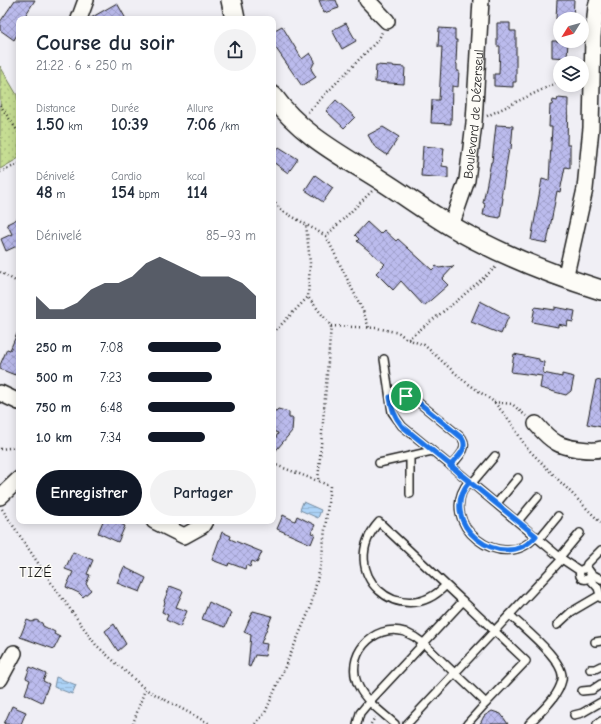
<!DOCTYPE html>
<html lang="fr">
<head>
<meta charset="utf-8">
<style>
  :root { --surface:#fff; --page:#f2f2f3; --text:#1f2937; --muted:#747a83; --accent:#111827 }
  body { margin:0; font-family:"Comic Neue",sans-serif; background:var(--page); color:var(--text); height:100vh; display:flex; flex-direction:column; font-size:15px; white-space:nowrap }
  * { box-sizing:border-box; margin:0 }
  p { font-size:13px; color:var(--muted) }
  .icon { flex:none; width:22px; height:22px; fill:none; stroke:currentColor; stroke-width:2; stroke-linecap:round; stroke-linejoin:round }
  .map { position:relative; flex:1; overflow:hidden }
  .drawer { position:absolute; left:16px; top:16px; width:260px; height:508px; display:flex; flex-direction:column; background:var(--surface); border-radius:8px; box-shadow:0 2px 10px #0003 }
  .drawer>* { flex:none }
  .needle { width:26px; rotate:233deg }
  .tools { position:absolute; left:553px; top:12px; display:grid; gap:8px }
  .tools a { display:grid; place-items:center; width:36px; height:36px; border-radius:50%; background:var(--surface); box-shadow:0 2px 10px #0003; font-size:20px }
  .pin { position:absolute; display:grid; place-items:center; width:34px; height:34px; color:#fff; margin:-17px; border:2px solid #fff; border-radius:50%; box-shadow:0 1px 4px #0007 }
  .round { display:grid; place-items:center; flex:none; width:42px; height:42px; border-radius:21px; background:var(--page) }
  .headline { display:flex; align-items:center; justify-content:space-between; height:68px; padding:0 20px }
  h1 { font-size:22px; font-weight:700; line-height:30px }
  .stats { display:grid; grid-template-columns:repeat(3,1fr); gap:6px; height:68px; padding:4px 20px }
  .stats div { display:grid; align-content:center }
  .stats b { font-size:17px; font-weight:700 }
  .stats small { font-size:11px; font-weight:400 }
  .stats p { font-size:11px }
  .chart { height:112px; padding:8px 20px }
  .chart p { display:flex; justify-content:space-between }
  .chart svg { width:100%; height:72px; margin-top:4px; fill:var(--accent); opacity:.7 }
  .cta { display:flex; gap:8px; margin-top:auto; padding:8px 20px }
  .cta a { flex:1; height:46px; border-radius:24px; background:var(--accent); color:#fff; font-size:16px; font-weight:700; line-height:46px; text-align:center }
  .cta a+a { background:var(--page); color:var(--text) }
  ul { padding:0 20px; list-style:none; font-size:13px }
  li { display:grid; grid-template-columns:64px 48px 1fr; align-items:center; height:30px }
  li i { height:10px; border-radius:5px; background:var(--accent) }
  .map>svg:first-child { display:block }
  .green { fill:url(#green-dots); stroke:#717c58 }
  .water { fill:url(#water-rules); stroke:#738a9f }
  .building { fill:url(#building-cross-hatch); stroke:#1c1c1c }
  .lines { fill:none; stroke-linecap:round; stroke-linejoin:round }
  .service-casing { stroke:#1c1c1c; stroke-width:10 }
  .minor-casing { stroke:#1c1c1c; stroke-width:18 }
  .tertiary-casing { stroke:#1c1c1c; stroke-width:22 }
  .path { stroke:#1c1c1c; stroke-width:2.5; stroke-dasharray:1 3; stroke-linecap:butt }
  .service { stroke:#fdfcf7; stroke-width:7 }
  .minor { stroke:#fdfcf7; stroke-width:15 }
  .tertiary { stroke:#fdfcf7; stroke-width:19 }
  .route-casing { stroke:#fff; stroke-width:8 }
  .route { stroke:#1a73e8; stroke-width:5 }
  .labels { text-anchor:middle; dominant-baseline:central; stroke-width:3; stroke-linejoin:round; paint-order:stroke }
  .street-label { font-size:13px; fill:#1c1c1c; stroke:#fdfcf7 }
  .neighbourhood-label { font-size:14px; letter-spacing:1px; fill:#1c1c1c; stroke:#fdfcf7 }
</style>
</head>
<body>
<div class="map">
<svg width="601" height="724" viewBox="0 0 601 724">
  <defs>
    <pattern id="green-dots" width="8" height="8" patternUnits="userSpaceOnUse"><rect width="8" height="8" fill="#c6dd93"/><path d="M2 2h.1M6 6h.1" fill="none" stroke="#aabd7e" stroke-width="1.8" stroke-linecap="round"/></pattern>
    <pattern id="water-rules" width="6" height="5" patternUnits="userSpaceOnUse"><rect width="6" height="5" fill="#add3f7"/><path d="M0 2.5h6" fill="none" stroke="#94b5d3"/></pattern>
    <pattern id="building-cross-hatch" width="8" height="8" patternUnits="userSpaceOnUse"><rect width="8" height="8" fill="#bbbbed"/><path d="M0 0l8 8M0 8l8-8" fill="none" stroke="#a0a0cb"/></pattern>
  </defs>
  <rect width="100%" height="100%" fill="#f0eff5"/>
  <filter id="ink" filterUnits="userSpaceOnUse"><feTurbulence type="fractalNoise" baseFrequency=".025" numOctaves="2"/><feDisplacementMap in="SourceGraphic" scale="8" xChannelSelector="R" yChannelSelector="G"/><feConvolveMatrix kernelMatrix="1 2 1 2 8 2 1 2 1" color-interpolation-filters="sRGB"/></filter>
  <g filter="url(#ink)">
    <polygon class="green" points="0,66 17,95 19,114 19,158 0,169"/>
    <g class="water">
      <polygon points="303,502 321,510 318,518 300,510"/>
      <polygon points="56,677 76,685 72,694 54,687"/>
    </g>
    <g class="building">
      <polygon points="15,0 35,0 23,19 19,19 19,31 14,40 0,30 0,22"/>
      <polygon points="319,0 336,0 339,8 324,13"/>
      <polygon points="557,0 574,0 573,19 556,19"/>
      <polygon points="117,3 126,19 89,19"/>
      <polygon points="346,23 356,41 342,49 332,30"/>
      <polygon points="497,23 510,23 510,31 516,31 516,82 513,82 513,87 494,86 494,74 499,74 500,46 497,46"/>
      <polygon points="282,26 302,59 310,53 315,61 311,69 316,77 302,86 273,44 273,31"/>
      <polygon points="439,28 455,29 455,40 457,40 456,63 457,64 457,71 459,71 458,87 452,86 451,124 431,123 432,100 439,100 442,47 438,47"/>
      <polygon points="552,41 568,41 567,58 552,57"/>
      <polygon points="376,65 405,67 404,84 375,82"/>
      <polygon points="558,98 568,99 567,145 570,145 570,168 565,167 560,192 557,191 547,243 531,240 542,179 549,181 552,127 549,127 550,105 552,105 553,100 557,101"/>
      <polygon points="336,100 355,117 344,128 326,111"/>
      <polygon points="496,125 513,126 511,150 509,149 501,197 503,198 500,218 483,215 485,204 483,203 491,162 492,162"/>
      <polygon points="383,127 399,137 387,155 374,146 368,135"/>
      <polygon points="423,146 444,148 442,166 448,167 448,178 421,176"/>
      <polygon points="279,147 298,159 288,173 273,162 273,156"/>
      <polygon points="315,175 333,188 323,202 305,190"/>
      <polygon points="19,218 19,251 17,246 6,251 1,239 12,234 7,224"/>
      <polygon points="367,222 380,234 384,230 396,241 398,239 432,270 436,266 439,268 454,266 442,279 448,285 424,306 401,281 393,290 376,273 385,264 357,241 359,239 355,235"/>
      <polygon points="480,301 509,316 501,334 471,322"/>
      <polygon points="535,307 555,310 555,307 575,311 573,322 568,321 567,326 558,324 558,327 532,322"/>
      <polygon points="19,329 19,367 15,375 0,369 0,365 7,349 10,350"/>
      <polygon points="514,354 539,359 539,361 544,362 543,373 562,377 562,374 574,377 571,391 566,395 540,388 542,376 511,372"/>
      <polygon points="596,380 601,381 601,427 587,424"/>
      <polygon points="278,409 289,412 289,418 293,418 292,431 273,454 273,444 278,433 273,431 273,410 276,411"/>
      <polygon points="283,515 295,521 297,516 315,525 311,533 315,534 311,544 277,529"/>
      <polygon points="103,521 117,522 125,526 118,542 98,533"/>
      <polygon points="222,532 231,536 230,539 262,552 257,563 252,561 250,567 246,565 245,569 229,563 228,566 212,560"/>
      <polygon points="73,552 93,560 87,574 90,575 86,584 91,590 83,597 79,593 66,587 73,572 65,569"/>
      <polygon points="124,567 146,578 140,592 117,583"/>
      <polygon points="170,586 183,591 176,607 187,611 180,627 166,620 168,615 162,612 165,602 164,601"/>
      <polygon points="209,602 231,613 225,627 202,619"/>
      <polygon points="253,611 272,616 261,643 267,644 265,656 255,655 250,667 248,666 251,635 244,632"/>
      <polygon points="27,620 32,622 36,620 42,623 43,626 55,632 54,634 60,637 54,649 20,637"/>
      <polygon points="114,624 126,644 118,651 105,631"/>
      <polygon points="30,667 46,674 43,681 49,684 42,702 25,694 30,680 26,678"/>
      <polygon points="12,706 26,712 21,724 4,724"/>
      <polygon points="492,711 501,714 508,724 480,724 484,716"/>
    </g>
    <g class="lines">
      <g class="service-casing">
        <g id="service">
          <polyline points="384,359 392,412 402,426 451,466"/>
          <path d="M390,397l23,1 49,40c7,11 -4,19 -11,28l111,93 -155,165"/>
          <polyline points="379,463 410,456"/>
          <path d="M469,481c-35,42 34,95 67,55"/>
          <polyline points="472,483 495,456"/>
          <polyline points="410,494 410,456 432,451"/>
          <polyline points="497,503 518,478"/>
          <polyline points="518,521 538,497"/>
          <polyline points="539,539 558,516"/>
          <polyline points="560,557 580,533"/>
          <polyline points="562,559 580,571"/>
          <circle cx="585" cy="574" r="5.5"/>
          <polyline points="585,569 587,564 601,550"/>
          <polyline points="590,573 601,579"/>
          <polyline points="589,578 598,588 601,598"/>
          <path d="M446,585c-45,48 -112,-13 -67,-63l84,79"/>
          <path d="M510,615c13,13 56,46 52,65 -4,18 -21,31 -33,44"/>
          <polyline points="557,625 571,612 600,595"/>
          <polyline points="595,642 601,641"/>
          <polyline points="590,669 595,669 601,666"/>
          <polyline points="582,691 592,690 601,684"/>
          <polyline points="574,715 582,713 601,702"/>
          <polyline points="357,724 360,713 370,701 463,601 526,661 486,703"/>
          <path d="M395,724c-12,-11 -29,-22 -36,-37 -16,-30 14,-65 46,-55 7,3 13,7 18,11l63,60 -19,21"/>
          <polyline points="597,724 601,721"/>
        </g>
      </g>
      <g class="minor-casing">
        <g id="minor">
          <polyline points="367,0 387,21"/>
          <polyline points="79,19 86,0"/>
          <path id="s1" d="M451,226l16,-46 7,-57 7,-123"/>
          <polyline points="565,279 585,189 591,128 593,37 596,7 598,0"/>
          <polyline points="0,393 19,402"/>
          <path d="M536,424c6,7 12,14 21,19 8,5 35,9 44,6"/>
          <polyline points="0,497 19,479"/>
          <polyline points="154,521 184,536 202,526 205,521"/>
          <polyline points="0,679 14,653"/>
        </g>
      </g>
      <g class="tertiary-casing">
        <g id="tertiary">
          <polyline points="231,0 235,19"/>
          <path d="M273,96c27,38 68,59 106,83 24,15 47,32 72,47 46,27 99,48 150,64"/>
        </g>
      </g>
      <g class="path">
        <polyline points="0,105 19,133"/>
        <polyline points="308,112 379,39 382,32"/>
        <polyline points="487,116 560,81"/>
        <polyline points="0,172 19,164"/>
        <polyline points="273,200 281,210 326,236 372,191"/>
        <polyline points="326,236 363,311 369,328"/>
        <polyline points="0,272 19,283"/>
        <polyline points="331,326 377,328 399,333 407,339 424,345 463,380 494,402 510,421 526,447 601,523"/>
        <polyline points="273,333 308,297 310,263 306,224"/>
        <polyline points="408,339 458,300 497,266"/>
        <polyline points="494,402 512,404 526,416"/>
        <polyline points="0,449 19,447"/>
        <polyline points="273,464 318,481"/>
        <polyline points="2,509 50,581 96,645 145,689"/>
        <polyline points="133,724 145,689 210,724"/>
        <polyline points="255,724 265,713 310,609 321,564 330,486 318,481 331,326 308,297"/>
        <polyline points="371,724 375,717"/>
      </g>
      <use href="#service" class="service"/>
      <use href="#minor" class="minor"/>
      <use href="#tertiary" class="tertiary"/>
    </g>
  </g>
  <g class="lines" filter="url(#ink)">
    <g class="route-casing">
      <path id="route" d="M406,396l-16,1c2,12 4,19 12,29l68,55c-36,41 32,95 66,55l-86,-70c7,-9 19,-17 12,-28l-49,-40 -7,-2"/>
    </g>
    <use href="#route" class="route"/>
  </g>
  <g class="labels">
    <g class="street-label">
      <text stroke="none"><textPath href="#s1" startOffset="115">Boulevard de Dézerseul</textPath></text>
    </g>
    <g class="neighbourhood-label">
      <text x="36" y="572">TIZÉ</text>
    </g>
  </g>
</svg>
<div class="tools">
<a><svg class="needle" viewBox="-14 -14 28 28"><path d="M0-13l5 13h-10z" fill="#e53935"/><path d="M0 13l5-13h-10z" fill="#747a83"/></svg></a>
<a><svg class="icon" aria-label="layers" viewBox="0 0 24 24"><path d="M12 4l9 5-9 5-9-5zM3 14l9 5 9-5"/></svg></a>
</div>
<div class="pin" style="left:406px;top:396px;background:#1e9e55"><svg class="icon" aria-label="arrive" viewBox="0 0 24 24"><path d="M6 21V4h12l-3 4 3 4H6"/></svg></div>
<section class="drawer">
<div class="headline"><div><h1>Course du soir</h1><p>21:22 · 6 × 250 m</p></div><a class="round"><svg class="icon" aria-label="share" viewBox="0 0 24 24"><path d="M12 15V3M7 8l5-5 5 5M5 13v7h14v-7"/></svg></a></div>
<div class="stats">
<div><p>Distance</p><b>1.50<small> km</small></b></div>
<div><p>Durée</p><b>10:39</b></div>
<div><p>Allure</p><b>7:06<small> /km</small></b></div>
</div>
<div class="stats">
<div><p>Dénivelé</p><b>48<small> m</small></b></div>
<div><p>Cardio</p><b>154<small> bpm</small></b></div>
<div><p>kcal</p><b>114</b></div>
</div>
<div class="chart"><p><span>Dénivelé</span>85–93 m</p>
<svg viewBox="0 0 160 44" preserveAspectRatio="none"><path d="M0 44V30L10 38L20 38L30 34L40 26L50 22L60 22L70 18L80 10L90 6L100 10L110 14L120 18L130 18L140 18L150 22L160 30V44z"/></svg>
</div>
<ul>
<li><b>250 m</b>7:08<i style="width:68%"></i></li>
<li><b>500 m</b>7:23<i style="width:59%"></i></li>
<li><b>750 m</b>6:48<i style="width:81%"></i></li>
<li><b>1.0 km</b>7:34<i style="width:53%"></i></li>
</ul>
<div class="cta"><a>Enregistrer</a><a>Partager</a></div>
</section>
</div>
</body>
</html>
